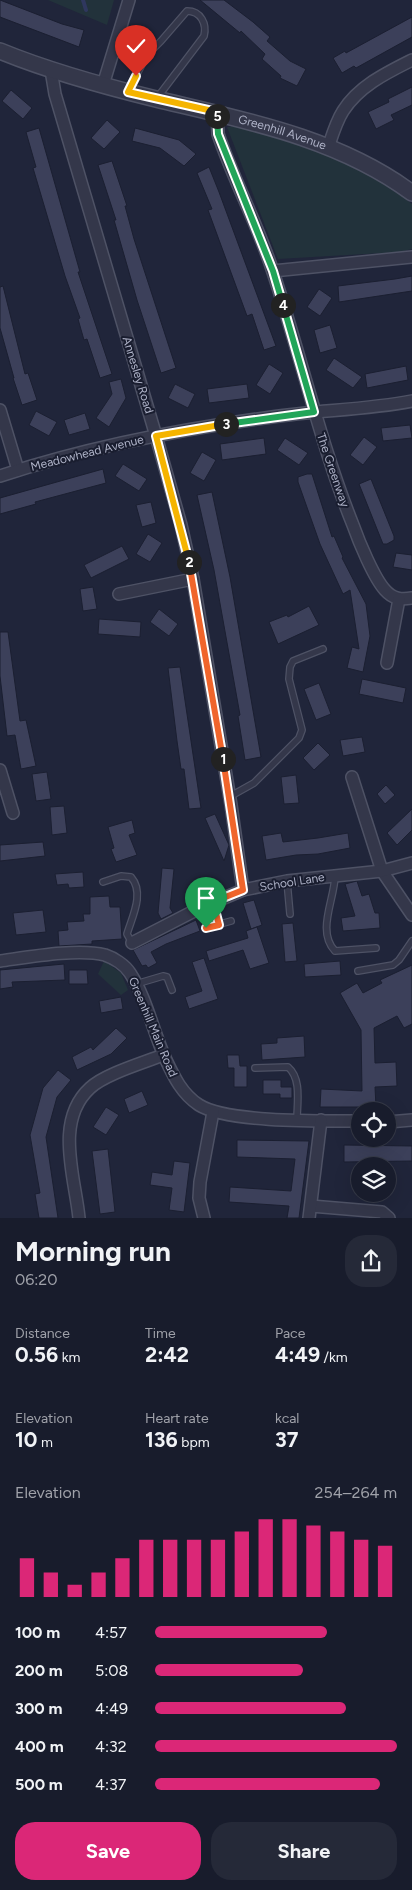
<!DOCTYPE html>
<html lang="en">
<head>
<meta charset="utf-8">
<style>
  :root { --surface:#181c2c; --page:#252938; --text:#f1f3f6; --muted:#9fa1a9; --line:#363a48; --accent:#db2777 }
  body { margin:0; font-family:Figtree,sans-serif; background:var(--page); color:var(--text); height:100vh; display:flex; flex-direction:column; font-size:19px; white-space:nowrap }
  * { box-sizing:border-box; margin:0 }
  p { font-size:16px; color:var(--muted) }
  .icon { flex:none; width:28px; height:28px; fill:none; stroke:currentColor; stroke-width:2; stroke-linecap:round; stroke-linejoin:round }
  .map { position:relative; height:1218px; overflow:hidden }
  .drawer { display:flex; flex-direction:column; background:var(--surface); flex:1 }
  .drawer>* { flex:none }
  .controls { position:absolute; left:351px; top:1102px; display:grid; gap:10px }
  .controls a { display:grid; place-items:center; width:45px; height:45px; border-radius:50%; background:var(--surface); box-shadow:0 5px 20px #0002,0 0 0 1px var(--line); font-size:25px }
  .pin { position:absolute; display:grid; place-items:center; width:42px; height:42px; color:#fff; margin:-51px -21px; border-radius:50% 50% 50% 0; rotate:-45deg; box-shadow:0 0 5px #0007 }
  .pin .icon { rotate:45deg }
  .km { position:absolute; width:25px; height:25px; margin:-12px; border-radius:50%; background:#222; color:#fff; font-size:14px; line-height:25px; text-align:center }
  .round { display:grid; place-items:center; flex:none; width:52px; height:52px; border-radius:20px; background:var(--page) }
  .summary { display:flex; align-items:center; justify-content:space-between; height:85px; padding:0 15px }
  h1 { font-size:28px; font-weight:700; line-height:38px }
  .stats { display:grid; grid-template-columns:repeat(3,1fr); gap:8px; height:85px; padding:5px 15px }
  .stats div { display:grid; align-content:center }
  .stats b { font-size:21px; font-weight:700 }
  .stats small { font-size:14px; font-weight:400 }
  .stats p { font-size:14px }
  .chart { height:140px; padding:10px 15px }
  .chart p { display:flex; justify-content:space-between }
  .chart svg { width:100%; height:90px; margin-top:5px; stroke:var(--accent); stroke-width:6 }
  .action { display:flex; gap:10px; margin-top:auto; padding:10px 15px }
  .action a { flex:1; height:58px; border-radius:20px; background:var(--accent); color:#fff; font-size:20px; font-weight:700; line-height:58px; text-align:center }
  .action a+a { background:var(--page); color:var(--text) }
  ul { padding:0 15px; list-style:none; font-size:16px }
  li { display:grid; grid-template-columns:80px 60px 1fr; align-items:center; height:38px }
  li i { height:12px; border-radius:6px; background:var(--accent) }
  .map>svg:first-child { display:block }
  .green { fill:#22323b }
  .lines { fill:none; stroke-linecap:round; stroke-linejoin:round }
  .stream { stroke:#2f375e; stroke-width:4 }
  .building { fill:#3c405a; stroke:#1b1f31 }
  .service-casing { stroke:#4e5265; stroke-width:8 }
  .minor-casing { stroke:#4e5265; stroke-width:14 }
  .tertiary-casing { stroke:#4e5265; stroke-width:18 }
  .service { stroke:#34374a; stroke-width:5.5 }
  .minor { stroke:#34374a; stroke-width:11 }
  .tertiary { stroke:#34374a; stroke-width:15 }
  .split-1-casing { stroke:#fff; stroke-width:10 }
  .split-2-casing { stroke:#fff; stroke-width:10 }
  .split-3-casing { stroke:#fff; stroke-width:10 }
  .split-4-casing { stroke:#fff; stroke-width:10 }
  .split-5-casing { stroke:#fff; stroke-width:10 }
  .split-6-casing { stroke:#fff; stroke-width:10 }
  .split-1 { stroke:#f0652b; stroke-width:6 }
  .split-2 { stroke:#f0652b; stroke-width:6 }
  .split-3 { stroke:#f5b400; stroke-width:6 }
  .split-4 { stroke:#22a559; stroke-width:6 }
  .split-5 { stroke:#22a559; stroke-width:6 }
  .split-6 { stroke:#f5b400; stroke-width:6 }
  .labels { text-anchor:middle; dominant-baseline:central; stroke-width:4; stroke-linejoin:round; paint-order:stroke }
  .street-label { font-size:12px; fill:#aeb2c7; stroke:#191d2f }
</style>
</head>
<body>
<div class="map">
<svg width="412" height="1218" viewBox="0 0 412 1218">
  <rect width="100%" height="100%" fill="#20253a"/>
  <g class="green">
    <polygon points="48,0 114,0 107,25"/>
    <path d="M239,126c60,17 123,39 173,78v45l-12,3 -122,7 -51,-132z"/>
    <polygon points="104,961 121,973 128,990 121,995 98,974"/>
  </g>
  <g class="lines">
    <polyline class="stream" points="83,0 86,10"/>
  </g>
  <g class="building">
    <polygon points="0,0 62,24 84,30 79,47 0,17"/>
    <polygon points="200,0 224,0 253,22 270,37 267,41 290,61 306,69 297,86 280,78 281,76 262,59 265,54 241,31 240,33"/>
    <polygon points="412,17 412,37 356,68 354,66 342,73 333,58 345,51 346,53"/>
    <polygon points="412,87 412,105 391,115 394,120 376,129 368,112 389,102 388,99"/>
    <polygon points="11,90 32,108 23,119 2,101"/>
    <polygon points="107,120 120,132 104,149 91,138"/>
    <polygon points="39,128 80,272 78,272 112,374 100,378 87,339 84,340 78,319 80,318 65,276 33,168 36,167 26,132"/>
    <polygon points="135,128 179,140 196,154 184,166 160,148 132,141"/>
    <polygon points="112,161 127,206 125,206 134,239 176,368 161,373 137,300 114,220 116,220 98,165"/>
    <polygon points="209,167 219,192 276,346 264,350 252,314 247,316 208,210 212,209 197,173"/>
    <polygon points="412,276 412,291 339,302 338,286 395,279"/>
    <polygon points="3,286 25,374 28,373 37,400 22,405 13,378 14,378 0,328 0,287"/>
    <polygon points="319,289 332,298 320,316 307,307"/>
    <polygon points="330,325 337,348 320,353 314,330"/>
    <polygon points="334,358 362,377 353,388 326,370"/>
    <polygon points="269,364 283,373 270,394 256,385"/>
    <polygon points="406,366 408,380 367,388 365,374"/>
    <polygon points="121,379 126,398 109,427 96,418 112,394 109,382"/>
    <polygon points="175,384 195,394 188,408 168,398"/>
    <polygon points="247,384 249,398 209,403 207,389"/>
    <polygon points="36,411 57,422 49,436 29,425"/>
    <polygon points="85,413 90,429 69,435 64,420"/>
    <polygon points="410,425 412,438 383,441 381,428"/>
    <polygon points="364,437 377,447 363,465 350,455"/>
    <polygon points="264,438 266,454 222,460 220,444"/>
    <polygon points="285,438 308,453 299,465 277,450"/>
    <polygon points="202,452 216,460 204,481 190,473"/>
    <polygon points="123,464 147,479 139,491 115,476"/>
    <polygon points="103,469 106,483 35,502 36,504 0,514 0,498"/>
    <polygon points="307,474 312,474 332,537 334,536 343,557 342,558 366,604 370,636 363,672 347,668 352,647 359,649 350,590 343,594 320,544 298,482 298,477"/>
    <polygon points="371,479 394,536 394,540 387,544 383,544 359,484"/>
    <polygon points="212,492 230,577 261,757 245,760 238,716 240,715 214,570 197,495"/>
    <polygon points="151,502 156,523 142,527 136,505"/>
    <polygon points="148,534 162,543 150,562 136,554"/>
    <polygon points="122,546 129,559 91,578 84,565"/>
    <polygon points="396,553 412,555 412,570 393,567"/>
    <polygon points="93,587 97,609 83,611 80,589"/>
    <polygon points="309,606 319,625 278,644 269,622 287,615 288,617"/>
    <polygon points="159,609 178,624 169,636 150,622"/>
    <polygon points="99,619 141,622 140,637 98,634"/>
    <polygon points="0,632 8,632 20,721 26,720 36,766 21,769 15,735 7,736 0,676"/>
    <polygon points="180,667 201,808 189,809 184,769 181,769 177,741 168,668"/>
    <polygon points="362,679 406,688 403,703 359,694"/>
    <polygon points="319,683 331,714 316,720 304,689"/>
    <polygon points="362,737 365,752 343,756 340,740"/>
    <polygon points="318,743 330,755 314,770 303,758"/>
    <polygon points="47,772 51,799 36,801 32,774"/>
    <polygon points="296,775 299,803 284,804 281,777"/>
    <polygon points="386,785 395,795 385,804 377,794"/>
    <polygon points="64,806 67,833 52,835 50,807"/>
    <polygon points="412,809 412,830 397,845 387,833"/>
    <polygon points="215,814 229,845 224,861 205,818"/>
    <polygon points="132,820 135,833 129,835 137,855 116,862 111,849 114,848 108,827"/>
    <polygon points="281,833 283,842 318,838 348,833 350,848 318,854 296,855 266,860 262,836"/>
    <polygon points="43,842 45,856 0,861 0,845"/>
    <polygon points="162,868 174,869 170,908 173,913 161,919 158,913"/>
    <polygon points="83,872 84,887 69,888 68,884 57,885 55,874"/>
    <polygon points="357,881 362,896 369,894 375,913 379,913 380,928 343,931 341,918 355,916 345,884"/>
    <polygon points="109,896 110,907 120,907 122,939 92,941 92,944 59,946 58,931 68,930 67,922 84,921 83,914 90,914 90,897"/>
    <polygon points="254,900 262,925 251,929 243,903"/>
    <polygon points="43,910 46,932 16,935 13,913"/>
    <polygon points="196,920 200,931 166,944 151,952 157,963 148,968 146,965 142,966 133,950"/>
    <polygon points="293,923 297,961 285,962 282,924"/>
    <polygon points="257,927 269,963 250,969 243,950 209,961 206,951 248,938 246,931"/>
    <polygon points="204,958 218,999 189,1009 185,997 202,991 192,962"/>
    <polygon points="340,961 341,975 305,977 304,964"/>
    <polygon points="64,964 65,980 12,982 13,987 0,989 0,970"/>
    <polygon points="412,965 412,1024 404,1028 397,1016 374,1028 375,1063 396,1062 397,1086 375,1087 376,1107 320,1107 321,1089 362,1091 361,1030 340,993 357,983 363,993 382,983 380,980"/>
    <polygon points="69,970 87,970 88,984 69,984"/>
    <polygon points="121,997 123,1009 101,1013 99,1001"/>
    <polygon points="116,1028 127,1038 111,1054 77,1070 72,1057 91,1047 93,1050"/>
    <polygon points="304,1036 305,1057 262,1060 261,1044 277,1043 277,1038"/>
    <polygon points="227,1055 239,1055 240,1066 247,1066 247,1087 234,1087 234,1068 228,1068"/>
    <polygon points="58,1070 71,1080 57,1097 46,1137 58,1218 39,1218 35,1194 40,1193 30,1135 43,1088"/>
    <polygon points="263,1080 281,1080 281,1087 292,1087 292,1098 280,1098 280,1094 263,1094"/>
    <polygon points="142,1091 148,1105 129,1113 124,1099"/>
    <polygon points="106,1107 119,1115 106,1135 93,1127"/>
    <polygon points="237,1140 309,1141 299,1218 287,1218 289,1206 229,1202 230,1187 291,1191 295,1159 237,1157"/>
    <polygon points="344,1145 412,1146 412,1161 344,1162"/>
    <polygon points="108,1149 115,1212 100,1214 92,1151"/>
    <polygon points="174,1161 190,1163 184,1212 169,1210 172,1188 150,1185 152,1172 172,1175"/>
  </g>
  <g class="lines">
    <g class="service-casing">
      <g id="service">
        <path d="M113,53l13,2h21l14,-14 26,-30c14,0 20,13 17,25l-47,62"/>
        <polyline points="128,91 147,55"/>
        <polyline points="229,797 254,783 299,738 302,730 289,679 290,667 293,661 323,649"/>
        <path d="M335,875c0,24 -19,56 0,76l41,-3"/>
        <polyline points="287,881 290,914"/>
        <path d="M103,882l18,-6 10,1c14,16 1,40 -4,57l5,9"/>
        <polyline points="213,902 219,925"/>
        <polyline points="206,928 231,921"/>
        <polyline points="358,971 393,965 399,960 412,941"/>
        <polyline points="136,984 163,976 167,977 172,990"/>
        <path d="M255,1068l33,-1c14,12 9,36 9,53"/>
      </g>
    </g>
    <g class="minor-casing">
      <g id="minor">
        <polyline points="51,70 55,94 156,436 181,525 193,579 231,805 243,890"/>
        <polyline points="103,85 129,0"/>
        <path d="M217,112l1,22c16,47 40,91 55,138 28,84 47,171 80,253 6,17 21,53 32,65 8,9 16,10 27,8"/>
        <path d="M328,148c4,-12 8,-26 15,-37 16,-25 43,-38 69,-51"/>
        <polyline points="273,271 412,257"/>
        <polyline points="0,410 18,470"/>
        <path d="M0,476c88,-29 181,-47 272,-59 46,-7 94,-7 140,-16"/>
        <polyline points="119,594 193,579"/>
        <polyline points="387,663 399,599"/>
        <polyline points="0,770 13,813"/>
        <polyline points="352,777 382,871 412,915"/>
        <polyline points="132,943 198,909 243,890 287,881 382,871 412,863"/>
        <path d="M0,961c29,-4 78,-13 105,-6 9,3 20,10 25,18 17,26 23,59 36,87 8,17 16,34 33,45 29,18 124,16 161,16"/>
        <polyline points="388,1122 412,1120"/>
        <polyline points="311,1206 382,1212 389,1218"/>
        <path d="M79,1218c-4,-41 -25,-97 11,-130 15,-14 53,-25 73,-33"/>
        <polyline points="204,1218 199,1198 200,1182 213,1112"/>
        <polyline points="309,1218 321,1120"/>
      </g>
    </g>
    <g class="tertiary-casing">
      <g id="tertiary">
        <path id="s1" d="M0,51c51,21 103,35 156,48 88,21 182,39 256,94"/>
      </g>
    </g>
    <use href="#service" class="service"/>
    <use href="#minor" class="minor"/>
    <use href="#tertiary" class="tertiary"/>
  </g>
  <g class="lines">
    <g class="split-1-casing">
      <polyline id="split-1" points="206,928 219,925 213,902 243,890 223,759"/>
    </g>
    <g class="split-2-casing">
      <polyline id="split-2" points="189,562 223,759"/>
    </g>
    <g class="split-3-casing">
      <polyline id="split-3" points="189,562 156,436 226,424"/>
    </g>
    <g class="split-4-casing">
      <polyline id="split-4" points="226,424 314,412 283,305"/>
    </g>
    <g class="split-5-casing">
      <polyline id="split-5" points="217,116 218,134 273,271 283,305"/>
    </g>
    <g class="split-6-casing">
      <polyline id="split-6" points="136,76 128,92 217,112 217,116"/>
    </g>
    <use href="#split-1" class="split-1"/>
    <use href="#split-2" class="split-2"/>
    <use href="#split-3" class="split-3"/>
    <use href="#split-4" class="split-4"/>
    <use href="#split-5" class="split-5"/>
    <use href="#split-6" class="split-6"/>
  </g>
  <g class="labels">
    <g class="street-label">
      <text stroke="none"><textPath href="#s1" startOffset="294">Greenhill Avenue</textPath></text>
      <text transform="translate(138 375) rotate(73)">Annesley Road</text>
      <text transform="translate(87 453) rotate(-14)">Meadowhead Avenue</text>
      <text transform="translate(333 470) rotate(71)">The Greenway</text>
      <text transform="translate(292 882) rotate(-9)">School Lane</text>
      <text transform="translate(153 1027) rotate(67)">Greenhill Main Road</text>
    </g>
  </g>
</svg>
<div class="controls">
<a><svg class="icon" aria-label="locate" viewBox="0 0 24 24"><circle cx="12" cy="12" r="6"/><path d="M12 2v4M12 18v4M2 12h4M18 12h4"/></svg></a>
<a><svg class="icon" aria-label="layers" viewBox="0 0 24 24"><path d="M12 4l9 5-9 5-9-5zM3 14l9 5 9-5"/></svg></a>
</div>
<div class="pin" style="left:206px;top:928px;background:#1e9e55"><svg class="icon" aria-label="arrive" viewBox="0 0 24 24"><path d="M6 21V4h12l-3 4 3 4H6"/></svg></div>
<div class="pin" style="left:136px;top:76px;background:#d93025"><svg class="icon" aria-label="check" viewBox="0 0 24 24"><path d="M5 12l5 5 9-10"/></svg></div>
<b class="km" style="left:223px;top:759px">1</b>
<b class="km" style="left:189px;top:562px">2</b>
<b class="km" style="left:226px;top:424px">3</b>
<b class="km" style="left:283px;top:305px">4</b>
<b class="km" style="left:217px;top:116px">5</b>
</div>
<section class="drawer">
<div class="summary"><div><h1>Morning run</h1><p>06:20</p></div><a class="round"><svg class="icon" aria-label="share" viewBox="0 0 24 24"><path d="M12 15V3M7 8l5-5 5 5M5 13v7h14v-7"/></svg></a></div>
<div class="stats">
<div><p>Distance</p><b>0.56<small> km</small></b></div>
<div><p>Time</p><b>2:42</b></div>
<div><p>Pace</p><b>4:49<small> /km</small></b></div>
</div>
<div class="stats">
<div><p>Elevation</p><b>10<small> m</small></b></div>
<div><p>Heart rate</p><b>136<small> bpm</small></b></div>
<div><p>kcal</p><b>37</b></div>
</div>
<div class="chart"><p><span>Elevation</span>254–264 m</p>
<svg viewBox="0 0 160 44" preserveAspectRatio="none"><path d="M5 44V25M15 44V32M25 44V38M35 44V32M45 44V25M55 44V16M65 44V16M75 44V16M85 44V16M95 44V12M105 44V6M115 44V6M125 44V9M135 44V12M145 44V16M155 44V19"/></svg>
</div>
<ul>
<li><b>100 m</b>4:57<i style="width:71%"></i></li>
<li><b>200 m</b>5:08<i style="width:61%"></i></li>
<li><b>300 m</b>4:49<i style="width:79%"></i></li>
<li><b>400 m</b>4:32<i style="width:100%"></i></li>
<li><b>500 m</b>4:37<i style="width:93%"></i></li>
</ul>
<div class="action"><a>Save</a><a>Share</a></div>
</section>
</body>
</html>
